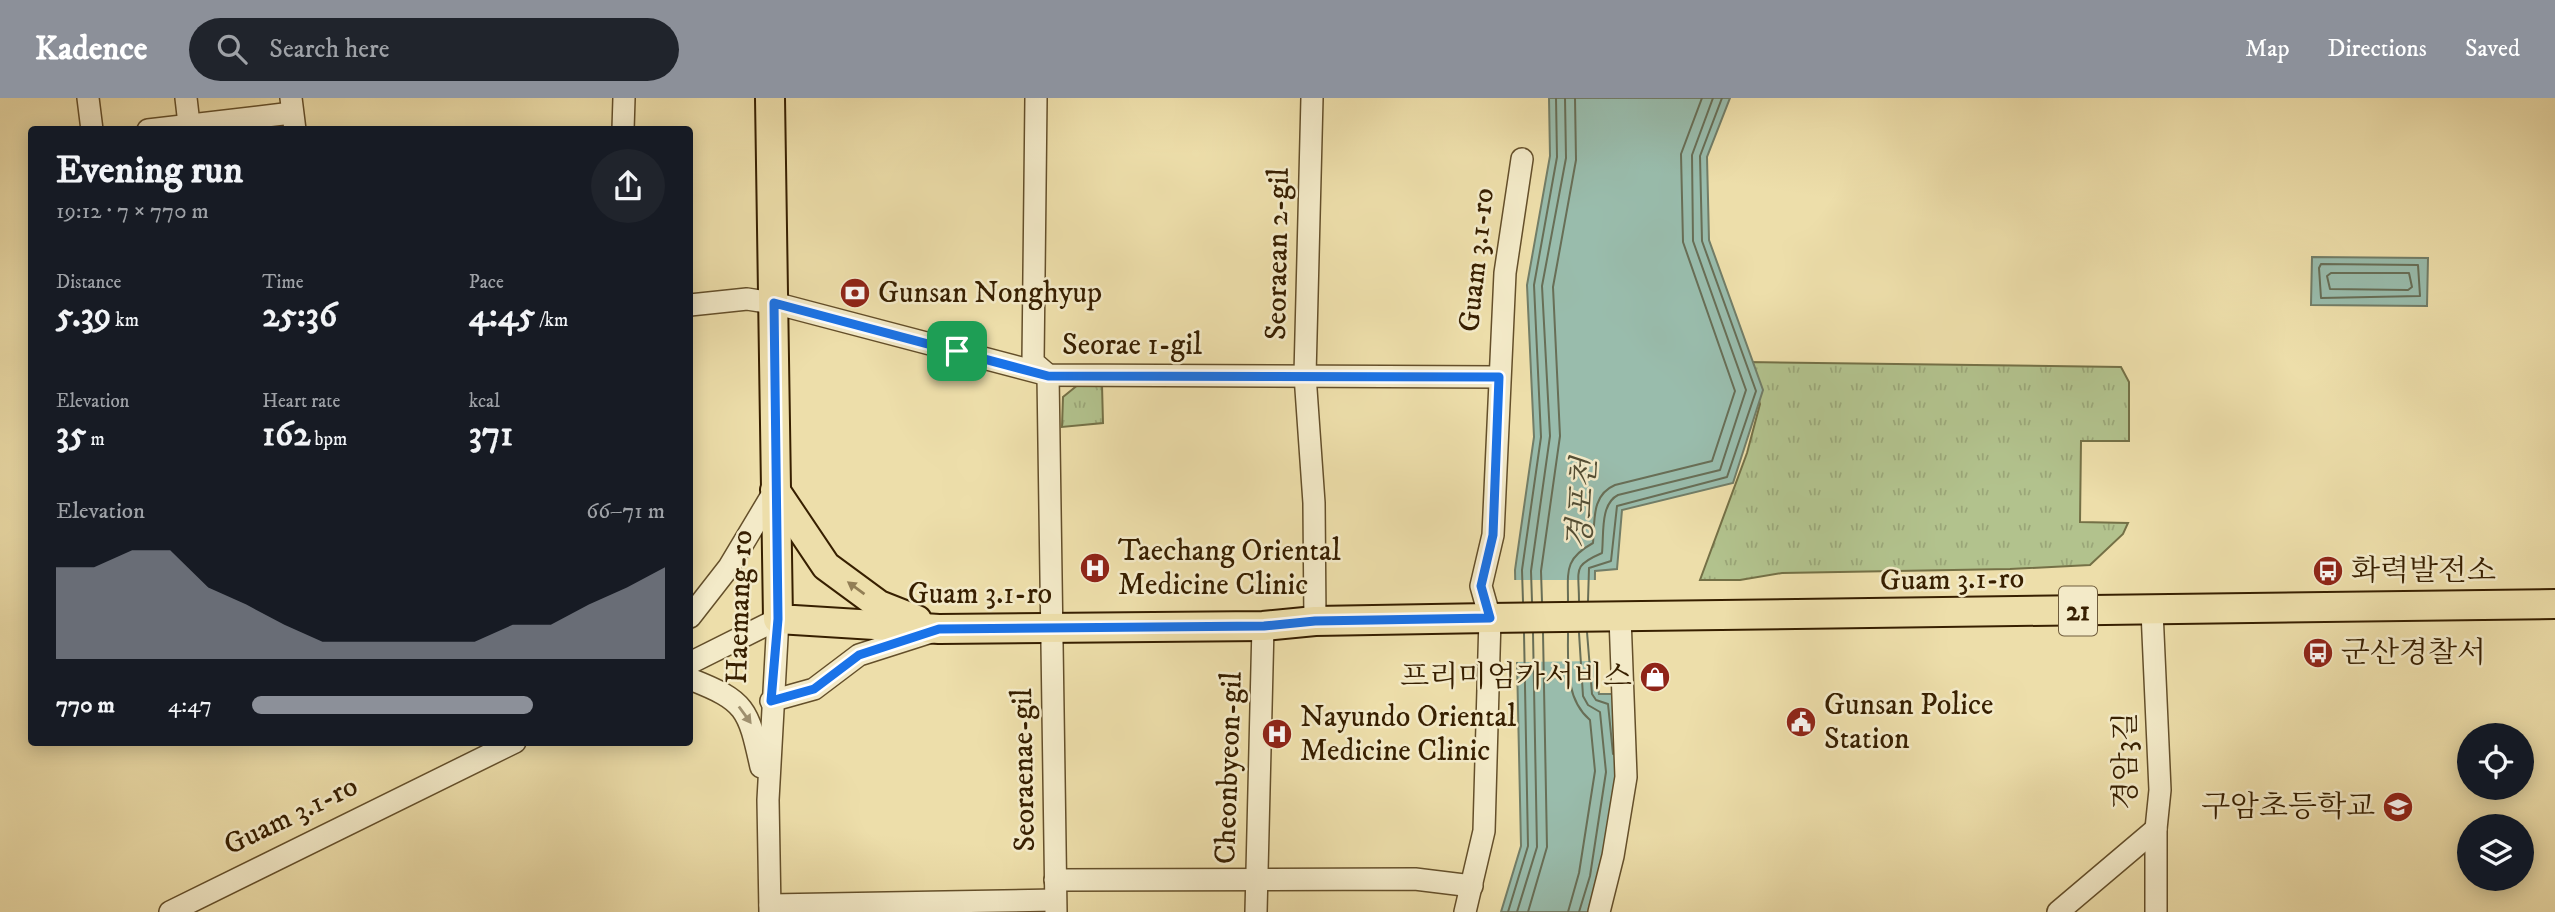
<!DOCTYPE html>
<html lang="en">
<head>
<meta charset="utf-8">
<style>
  :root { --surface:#171b24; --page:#20242c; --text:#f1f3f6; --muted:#9ea1a6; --accent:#8c9099 }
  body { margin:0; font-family:"IM FELL DW Pica","Noto Serif KR",serif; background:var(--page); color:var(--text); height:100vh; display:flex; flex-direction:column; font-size:26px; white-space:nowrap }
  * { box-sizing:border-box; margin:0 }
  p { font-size:23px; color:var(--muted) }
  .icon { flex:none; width:38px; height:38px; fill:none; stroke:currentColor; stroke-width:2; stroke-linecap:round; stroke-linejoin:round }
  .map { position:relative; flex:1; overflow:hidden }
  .side { position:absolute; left:28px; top:28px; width:665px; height:620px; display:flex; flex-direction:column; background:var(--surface); border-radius:7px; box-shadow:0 4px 18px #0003 }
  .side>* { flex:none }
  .fabs { position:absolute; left:2457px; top:625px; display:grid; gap:14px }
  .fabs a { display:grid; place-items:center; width:77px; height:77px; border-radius:50%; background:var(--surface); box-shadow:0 4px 18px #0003; font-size:35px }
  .pin { position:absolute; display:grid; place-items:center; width:60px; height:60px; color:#fff; margin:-30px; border-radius:14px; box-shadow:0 4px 10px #0006 }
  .round { display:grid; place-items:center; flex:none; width:74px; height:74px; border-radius:37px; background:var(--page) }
  .headline { display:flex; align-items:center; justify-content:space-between; height:119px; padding:0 28px }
  h1 { font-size:38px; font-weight:800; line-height:52px }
  .figures { display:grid; grid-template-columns:repeat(3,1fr); gap:10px; height:119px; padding:7px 28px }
  .figures div { display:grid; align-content:center }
  .figures b { font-size:35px; font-weight:800 }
  .figures small { font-size:19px; font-weight:400 }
  .figures p { font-size:19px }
  .chart { height:196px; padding:14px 28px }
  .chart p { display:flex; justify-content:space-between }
  .chart svg { width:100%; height:126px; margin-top:7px; fill:var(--accent); opacity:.7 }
  ul { padding:0 28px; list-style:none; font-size:23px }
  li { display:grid; grid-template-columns:112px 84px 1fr; align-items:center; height:52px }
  li i { height:18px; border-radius:9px; background:var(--accent) }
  header { display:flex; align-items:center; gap:42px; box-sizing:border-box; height:98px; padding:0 35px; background:var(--accent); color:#fff }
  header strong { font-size:33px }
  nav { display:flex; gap:38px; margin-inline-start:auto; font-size:24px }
  .search { width:490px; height:63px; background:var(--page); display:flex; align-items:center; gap:18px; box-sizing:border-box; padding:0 24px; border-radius:38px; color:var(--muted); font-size:26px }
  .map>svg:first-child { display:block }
  .grass { fill:url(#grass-tufts); stroke:#747046; stroke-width:2 }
  .water { fill:#99bcac; stroke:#727d67; stroke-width:2 }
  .pier { fill:#eddeaa }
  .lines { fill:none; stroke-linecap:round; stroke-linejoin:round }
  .shore { stroke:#686e56; stroke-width:2 }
  .minor-casing { stroke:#644f2a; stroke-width:24 }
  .major-casing { stroke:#371f00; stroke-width:32 }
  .minor { stroke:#f3eac8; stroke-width:21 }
  .major { stroke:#eddeaa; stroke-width:28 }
  .oneway { fill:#927e55 }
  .oneway2 { fill:#9e8f6e }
  .route-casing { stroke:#fff; stroke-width:14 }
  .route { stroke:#1a73e8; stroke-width:9 }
  .labels { text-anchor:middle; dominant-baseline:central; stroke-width:5; stroke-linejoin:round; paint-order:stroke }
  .shield { fill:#f3eac8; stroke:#6f5c3c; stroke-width:2 }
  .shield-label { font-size:28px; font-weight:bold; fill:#371f00 }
  .street-label { font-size:30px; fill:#371f00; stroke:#f3eac8 }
  .poi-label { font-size:30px; fill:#371f00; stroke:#f3eac8; text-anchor:start }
  .water-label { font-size:32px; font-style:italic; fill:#544e34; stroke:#f3eac8 }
</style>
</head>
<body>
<header>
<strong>Kadence</strong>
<div class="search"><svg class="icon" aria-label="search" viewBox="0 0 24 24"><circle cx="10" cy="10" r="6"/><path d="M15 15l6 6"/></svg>Search here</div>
<nav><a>Map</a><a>Directions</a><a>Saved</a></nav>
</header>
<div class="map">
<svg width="2555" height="814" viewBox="0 0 2555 814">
  <defs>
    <pattern id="grass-tufts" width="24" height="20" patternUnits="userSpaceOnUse" patternTransform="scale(1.75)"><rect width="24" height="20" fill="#b2c28d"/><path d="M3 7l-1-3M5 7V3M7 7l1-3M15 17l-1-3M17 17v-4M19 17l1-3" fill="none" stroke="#9aa678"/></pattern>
  </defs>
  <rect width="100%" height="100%" fill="#eddeaa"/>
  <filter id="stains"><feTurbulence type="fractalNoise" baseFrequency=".00286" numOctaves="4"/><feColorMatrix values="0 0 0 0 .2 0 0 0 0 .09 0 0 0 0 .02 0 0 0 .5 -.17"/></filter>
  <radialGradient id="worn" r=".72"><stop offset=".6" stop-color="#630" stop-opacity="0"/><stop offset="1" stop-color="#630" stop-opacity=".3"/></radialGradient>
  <g class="grass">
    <polygon points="1747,264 2121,269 2129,284 2129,343 2081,343 2080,424 2128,425 2123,436 2090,467 2010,471 1782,475 1740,482 1700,482 1747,355 1760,306"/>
    <polygon points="1079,286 1102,287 1103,325 1062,329 1063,299"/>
  </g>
  <g class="water">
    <polygon points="1549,0 1730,0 1707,59 1709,142 1763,292 1733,385 1622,412 1617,471 1595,473 1594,561 1599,596 1614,596 1622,674 1594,814 1501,814 1521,748 1515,472 1534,339 1527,187 1550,58"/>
    <polygon points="2312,159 2428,160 2427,208 2311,207"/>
  </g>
  <polygon class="pier" points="1512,482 1597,482 1598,563 1514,564"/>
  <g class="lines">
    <g class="shore">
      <polygon points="2321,166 2418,167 2420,198 2321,200 2319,170"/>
      <polygon points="2331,175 2409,175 2412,189 2408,192 2330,191 2327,178"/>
      <path d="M1568,503c0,-30 -4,-42 25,-58 2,-22 -2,-48 22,-58l97,-24 23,-70 -52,-149 -2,-88 21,-56"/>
      <path d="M1579,503c0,-32 -7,-35 23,-48 2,-19 -2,-49 16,-58l102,-25 26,-80 -53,-149 -1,-86 21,-57"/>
      <polyline points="1588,503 1589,470 1611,463 1617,408 1727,379 1756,293 1702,143 1700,58 1722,0"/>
      <polyline points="1523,504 1522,472 1541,339 1534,187 1557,59 1556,0"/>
      <polyline points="1532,504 1531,473 1550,338 1542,188 1566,60 1565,0"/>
      <polyline points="1542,504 1541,473 1560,338 1553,189 1576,62 1575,0"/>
      <polyline points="1587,534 1592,596 1596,602 1608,606 1613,656"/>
      <path d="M1568,535c0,30 -3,66 22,87l5,51 -16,102 -11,39"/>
      <polyline points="1579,535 1583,598 1588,607 1600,614 1606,674 1590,778 1579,814"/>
      <polyline points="1508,814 1528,748 1524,535"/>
      <polyline points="1517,814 1537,749 1533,535"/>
      <polyline points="1528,814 1547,749 1543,535"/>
    </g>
    <g class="minor-casing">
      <g id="minor">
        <polyline points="88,0 92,32"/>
        <polyline points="186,0 189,26"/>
        <polyline points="291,0 295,32"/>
        <polyline points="1036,0 1033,264 1048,277 1056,814"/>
        <polyline points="1312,0 1305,277 1314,405 1315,523"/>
        <polyline points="148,32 292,15"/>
        <polyline points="623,32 624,0"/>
        <polyline points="690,207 747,201 774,205 1048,277 1499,279"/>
        <polyline points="2152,513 2160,692 2156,731 2156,814"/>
        <polyline points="690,519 729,469 775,392"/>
        <polyline points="690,565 778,521"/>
        <path d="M690,581c56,22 58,29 71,88"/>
        <polyline points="771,603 814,591 859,557 931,534"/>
        <polyline points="1055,782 1415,781 1472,788"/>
        <polyline points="770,807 1055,802"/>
        <polyline points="170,814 515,644"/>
        <polyline points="770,814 768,702 778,521"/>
        <polyline points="1256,814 1263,528"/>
        <polyline points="1465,814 1484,733 1490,520 1481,488 1493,437 1505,175 1522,61"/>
        <polyline points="1599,814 1613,758 1626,679 1620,519"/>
        <polyline points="2058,814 2156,731"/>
      </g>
    </g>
    <g class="major-casing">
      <g id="major">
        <polyline points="770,0 778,521 939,531 1263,528 1315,523 1490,520 2555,506"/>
        <polyline points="775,392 826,468 879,507 917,522"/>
      </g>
    </g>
    <use href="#minor" class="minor"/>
    <use href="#major" class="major"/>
  </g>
  <defs><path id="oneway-solid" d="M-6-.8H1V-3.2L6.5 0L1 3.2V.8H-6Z" transform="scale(1.75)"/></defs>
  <use class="oneway" href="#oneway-solid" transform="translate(856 490) rotate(-144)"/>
  <use class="oneway2" href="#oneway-solid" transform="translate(745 617) rotate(54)"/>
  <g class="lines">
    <g class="route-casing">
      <polygon id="route" points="774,205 1048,278 1499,279 1493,437 1481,488 1490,520 1315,523 1264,528 939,531 859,557 814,591 771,603 778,521"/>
    </g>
    <use href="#route" class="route"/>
  </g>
  <defs>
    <g id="bank-disc" transform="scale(1.575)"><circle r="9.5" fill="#8f2418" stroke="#f3eac8"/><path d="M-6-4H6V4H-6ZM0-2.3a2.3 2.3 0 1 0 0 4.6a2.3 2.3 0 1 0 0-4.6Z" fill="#fff"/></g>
    <g id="hospital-disc" transform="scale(1.575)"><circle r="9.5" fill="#8f2418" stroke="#f3eac8"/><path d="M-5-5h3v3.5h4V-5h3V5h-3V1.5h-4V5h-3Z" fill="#fff"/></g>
    <g id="bus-disc" transform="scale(1.575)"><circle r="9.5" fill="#8f2418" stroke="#f3eac8"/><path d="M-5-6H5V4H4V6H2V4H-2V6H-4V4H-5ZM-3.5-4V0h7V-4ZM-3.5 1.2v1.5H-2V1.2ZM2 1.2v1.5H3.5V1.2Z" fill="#fff"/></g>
    <g id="shop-disc" transform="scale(1.575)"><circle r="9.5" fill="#8f2418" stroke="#f3eac8"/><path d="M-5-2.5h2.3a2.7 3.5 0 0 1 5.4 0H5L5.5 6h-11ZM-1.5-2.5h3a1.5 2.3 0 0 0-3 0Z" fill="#fff"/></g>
    <g id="civic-disc" transform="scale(1.575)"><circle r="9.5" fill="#8f2418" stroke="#f3eac8"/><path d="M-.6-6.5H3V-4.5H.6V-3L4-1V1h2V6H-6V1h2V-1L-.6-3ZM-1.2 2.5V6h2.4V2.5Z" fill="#fff"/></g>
    <g id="school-disc" transform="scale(1.575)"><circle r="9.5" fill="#8f2418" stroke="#f3eac8"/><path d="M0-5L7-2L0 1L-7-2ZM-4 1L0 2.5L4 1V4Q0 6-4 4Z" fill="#fff"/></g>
  </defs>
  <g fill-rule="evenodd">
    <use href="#bank-disc" x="855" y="195"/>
    <use href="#hospital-disc" x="1095" y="470"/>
    <use href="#bus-disc" x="2328" y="473"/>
    <use href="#bus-disc" x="2318" y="555"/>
    <use href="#shop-disc" x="1655" y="579"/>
    <use href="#civic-disc" x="1801" y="624"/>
    <use href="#hospital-disc" x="1277" y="636"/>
    <use href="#school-disc" x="2398" y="709"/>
  </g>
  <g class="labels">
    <rect class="shield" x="2059" y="488.5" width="38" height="49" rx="5"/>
    <g class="shield-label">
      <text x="2078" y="513">21</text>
    </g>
    <g class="street-label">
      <text transform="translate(1278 156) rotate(-89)">Seoraean 2-gil</text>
      <text transform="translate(1477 162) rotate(-84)">Guam 3.1-ro</text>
      <text x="1132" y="247">Seorae 1-gil</text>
      <text transform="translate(1952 482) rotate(-1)">Guam 3.1-ro</text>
      <text x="980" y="496">Guam 3.1-ro</text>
      <text transform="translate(740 509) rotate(-88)">Haemang-ro</text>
      <text transform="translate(2126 663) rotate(-90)">경암3길</text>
      <text transform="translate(1229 670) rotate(-88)">Cheonbyeon-gil</text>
      <text transform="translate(1024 672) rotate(-91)">Seoraenae-gil</text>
      <text transform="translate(291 718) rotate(-26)">Guam 3.1-ro</text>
    </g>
    <g class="poi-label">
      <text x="878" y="195">Gunsan Nonghyup</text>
      <text x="1118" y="453">Taechang Oriental<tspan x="1118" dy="34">Medicine Clinic</tspan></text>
      <text x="2351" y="473">화력발전소</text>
      <text x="2341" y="555">군산경찰서</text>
      <text x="1632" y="579" text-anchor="end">프리미엄카서비스</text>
      <text x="1824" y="607">Gunsan Police<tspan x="1824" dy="34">Station</tspan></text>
      <text x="1300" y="619">Nayundo Oriental<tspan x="1300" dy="34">Medicine Clinic</tspan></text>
      <text x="2375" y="709" text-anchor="end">구암초등학교</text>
    </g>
    <g class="water-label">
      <text transform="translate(1583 406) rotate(-86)">경포천</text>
    </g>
  </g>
  <rect width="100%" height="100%" filter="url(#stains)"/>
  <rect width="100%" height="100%" fill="url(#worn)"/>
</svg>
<div class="fabs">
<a><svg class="icon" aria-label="locate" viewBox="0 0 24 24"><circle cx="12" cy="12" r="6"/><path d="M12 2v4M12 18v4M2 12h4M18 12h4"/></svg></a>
<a><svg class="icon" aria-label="layers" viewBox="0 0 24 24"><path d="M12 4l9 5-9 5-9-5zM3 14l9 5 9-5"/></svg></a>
</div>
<div class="pin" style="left:957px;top:253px;background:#1e9e55"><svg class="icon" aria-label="arrive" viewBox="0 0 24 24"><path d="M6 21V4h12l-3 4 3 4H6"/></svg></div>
<section class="side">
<div class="headline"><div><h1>Evening run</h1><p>19:12 · 7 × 770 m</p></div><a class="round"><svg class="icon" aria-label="share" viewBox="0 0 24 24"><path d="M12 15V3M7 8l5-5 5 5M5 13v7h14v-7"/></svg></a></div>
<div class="figures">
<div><p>Distance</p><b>5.39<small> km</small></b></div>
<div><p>Time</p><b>25:36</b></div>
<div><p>Pace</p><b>4:45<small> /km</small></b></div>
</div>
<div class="figures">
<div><p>Elevation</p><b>35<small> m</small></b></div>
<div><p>Heart rate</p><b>162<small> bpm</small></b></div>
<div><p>kcal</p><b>371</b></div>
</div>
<div class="chart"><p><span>Elevation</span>66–71 m</p>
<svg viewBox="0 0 160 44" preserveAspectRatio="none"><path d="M0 44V12L10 12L20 6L30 6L40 19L50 25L60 32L70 38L80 38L90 38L100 38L110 38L120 32L130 32L140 25L150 19L160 12V44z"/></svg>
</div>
<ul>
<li><b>770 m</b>4:47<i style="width:68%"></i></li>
</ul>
</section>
</div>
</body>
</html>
